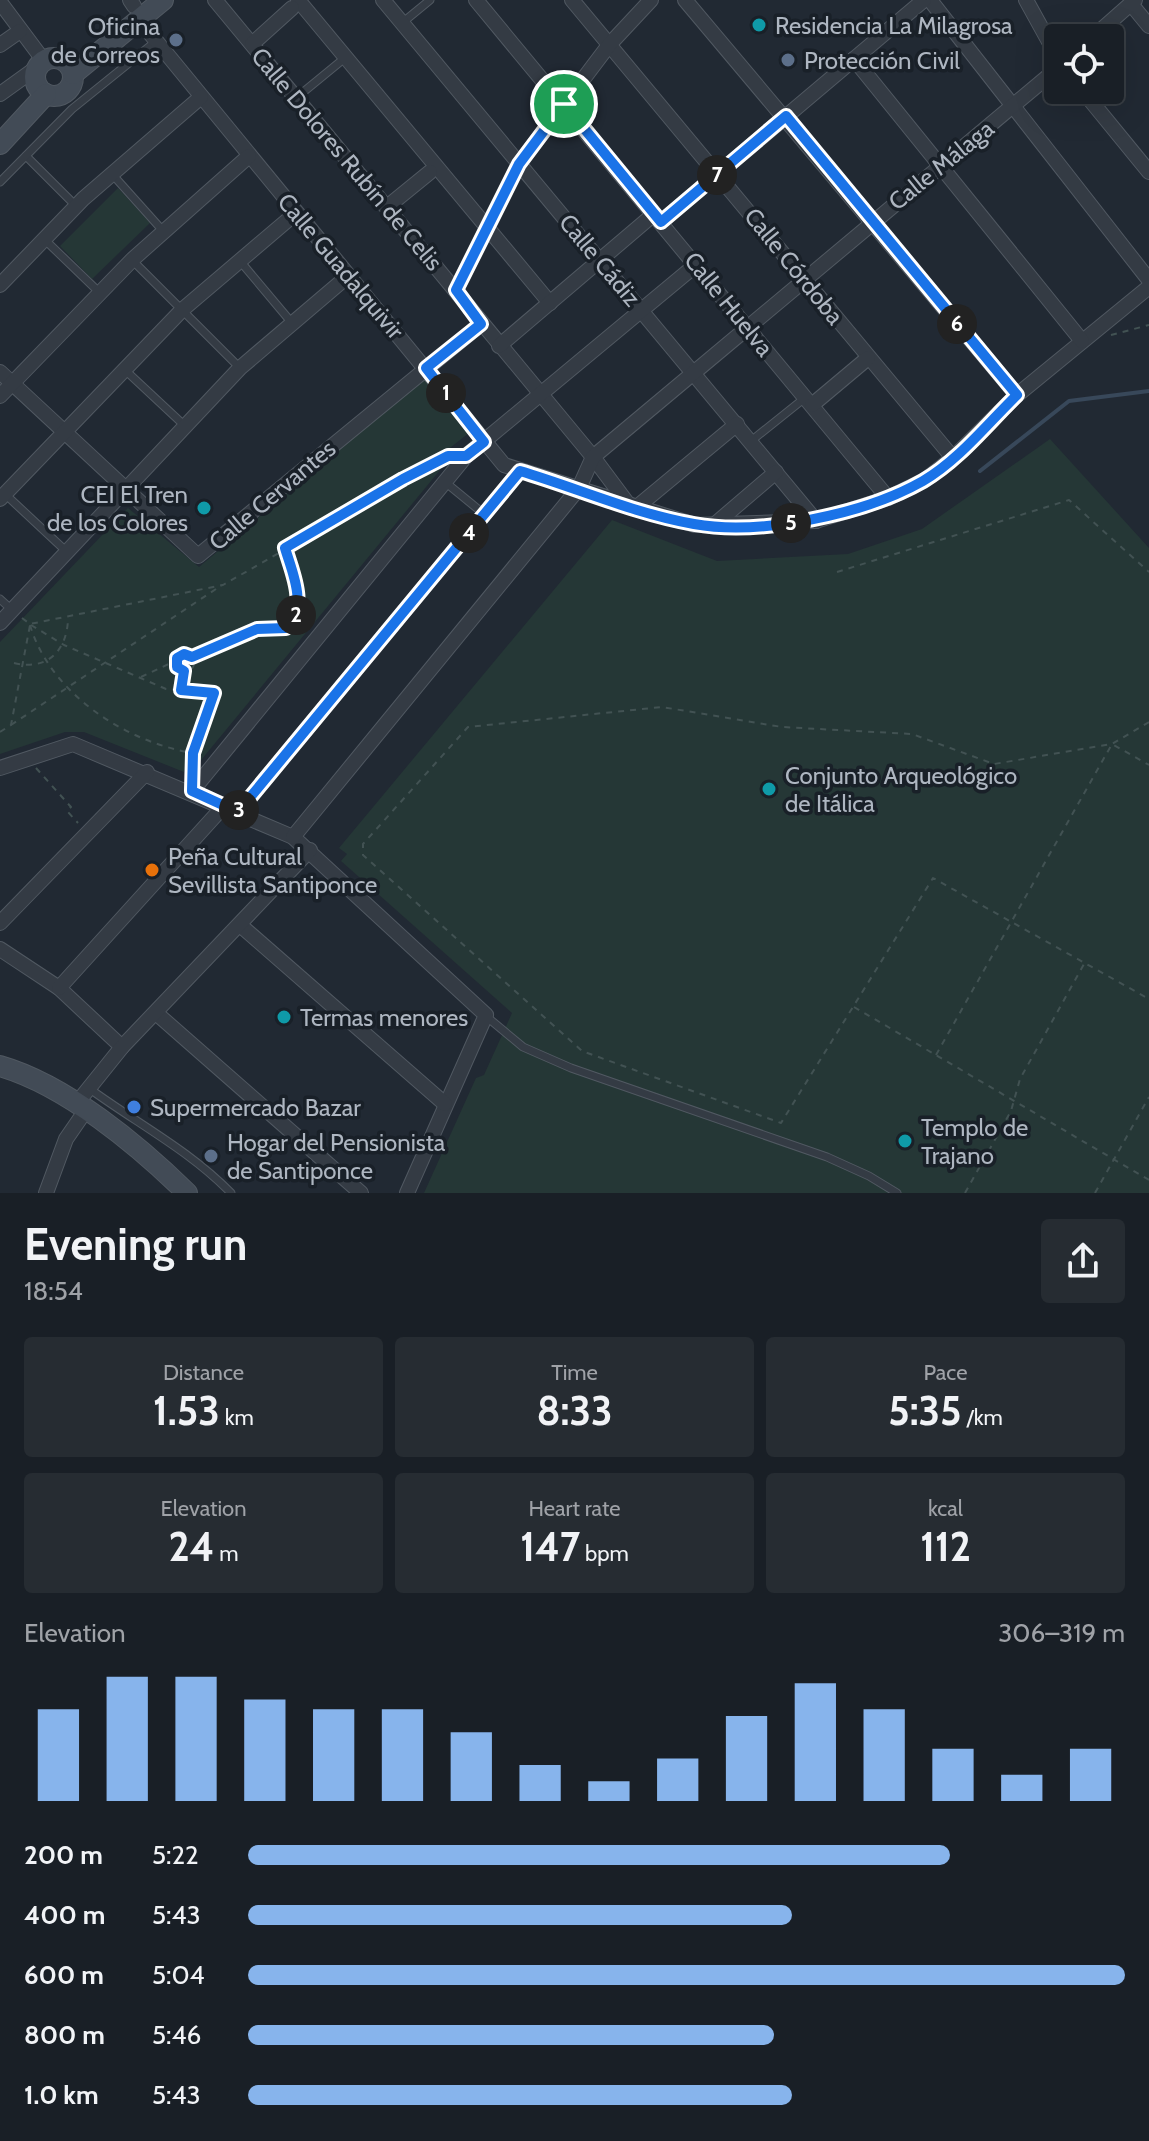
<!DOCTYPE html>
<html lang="en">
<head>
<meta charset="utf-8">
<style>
  :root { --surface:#191f26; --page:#262c32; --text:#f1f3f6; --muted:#9fa2a7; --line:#373d43; --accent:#87b4ec }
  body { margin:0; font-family:Cabin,sans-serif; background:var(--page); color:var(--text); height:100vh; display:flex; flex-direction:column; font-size:30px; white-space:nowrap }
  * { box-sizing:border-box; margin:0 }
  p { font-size:26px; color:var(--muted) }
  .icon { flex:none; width:44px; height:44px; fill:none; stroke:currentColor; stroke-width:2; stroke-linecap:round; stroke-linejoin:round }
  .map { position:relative; height:1193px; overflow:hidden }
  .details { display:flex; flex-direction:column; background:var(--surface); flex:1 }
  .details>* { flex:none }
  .fabs { position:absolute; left:1044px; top:24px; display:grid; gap:16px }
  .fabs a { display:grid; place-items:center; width:80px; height:80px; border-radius:8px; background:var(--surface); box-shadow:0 8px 32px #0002,0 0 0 2px var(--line); font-size:40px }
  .pin { position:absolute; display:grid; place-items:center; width:68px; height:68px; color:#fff; margin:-34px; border:4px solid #fff; border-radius:50%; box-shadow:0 2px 8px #0007 }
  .km { position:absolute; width:40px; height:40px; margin:-20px; border-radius:50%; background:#222; color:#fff; font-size:22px; line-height:40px; text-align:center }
  .round { display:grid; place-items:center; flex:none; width:84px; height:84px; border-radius:8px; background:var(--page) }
  .summary { display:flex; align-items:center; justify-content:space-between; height:136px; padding:0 24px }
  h1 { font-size:44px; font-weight:700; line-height:60px }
  .metrics { display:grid; grid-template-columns:repeat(3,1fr); gap:12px; height:136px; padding:8px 24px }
  .metrics div { display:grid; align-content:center; border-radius:8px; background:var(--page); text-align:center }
  .metrics b { font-size:40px; font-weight:700 }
  .metrics small { font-size:22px; font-weight:400 }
  .metrics p { font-size:22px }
  .chart { height:224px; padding:16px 24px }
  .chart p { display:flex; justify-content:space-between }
  .chart svg { width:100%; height:144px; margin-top:8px; stroke:var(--accent); stroke-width:6 }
  ul { padding:0 24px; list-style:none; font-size:26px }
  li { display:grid; grid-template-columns:128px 96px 1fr; align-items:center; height:60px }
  li i { height:20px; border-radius:10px; background:var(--accent) }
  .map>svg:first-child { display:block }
  .green { fill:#253736 }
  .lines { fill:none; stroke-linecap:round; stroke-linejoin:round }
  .stream { stroke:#38485a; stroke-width:4 }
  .lane-casing { stroke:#515962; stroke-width:9 }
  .street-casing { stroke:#515962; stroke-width:16 }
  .secondary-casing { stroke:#515962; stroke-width:22 }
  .path { stroke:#425253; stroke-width:2; stroke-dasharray:6 6; stroke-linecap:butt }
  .lane { stroke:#343b44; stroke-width:7 }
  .street { stroke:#343b44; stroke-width:14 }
  .secondary { stroke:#424b56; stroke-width:20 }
  .route-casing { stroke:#fff; stroke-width:16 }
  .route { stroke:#1a73e8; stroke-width:10 }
  .culture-dot { fill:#0f9aa8; stroke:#192028; stroke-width:3 }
  .service-dot { fill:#5c6f8a; stroke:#192028; stroke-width:3 }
  .food-dot { fill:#e8710a; stroke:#192028; stroke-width:3 }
  .shop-dot { fill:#3f7fe0; stroke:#192028; stroke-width:3 }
  .labels { text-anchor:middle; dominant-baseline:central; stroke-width:7; stroke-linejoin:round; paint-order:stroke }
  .poi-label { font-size:24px; fill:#aeb6c1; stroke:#192028; text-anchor:start }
  .street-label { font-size:24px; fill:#aeb6c1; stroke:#192028 }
</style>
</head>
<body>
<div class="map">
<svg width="1149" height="1193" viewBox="0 0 1149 1193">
  <rect width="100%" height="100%" fill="#212933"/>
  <g class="green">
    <polygon points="118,188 150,223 92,279 60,246"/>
    <polygon points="425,378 469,433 442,454 445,464 197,765 186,765 184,772 84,732 65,732 0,754 0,642 128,508 199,567"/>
    <polygon points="1050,439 1149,548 1149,1193 424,1193 476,1078 484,1075 512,1013 341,861 347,854 339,848 612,520 717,561 848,554 922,529"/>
  </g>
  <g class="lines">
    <polyline class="stream" points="980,471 1069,401 1149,391"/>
    <g class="lane-casing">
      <g id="lane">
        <polyline points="402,23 430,0"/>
        <polyline points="296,98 346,57"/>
        <polyline points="26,156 76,206"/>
        <polyline points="112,174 164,232"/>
        <polyline points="0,182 72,109 155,42"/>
        <polyline points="44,239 100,293"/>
        <polyline points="132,260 240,368"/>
        <polyline points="240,261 292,323"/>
        <polyline points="125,370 185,426"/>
        <polyline points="751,441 806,397"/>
        <polyline points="445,482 484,514"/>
        <polyline points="5,494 67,552"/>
        <polyline points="0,599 12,610"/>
        <polyline points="487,1017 523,1047 571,1068 827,1157 869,1176 897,1193"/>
        <path d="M90,1089c48,35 99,61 141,104"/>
      </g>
    </g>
    <g class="street-casing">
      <g id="street">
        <polyline points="130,0 134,6"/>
        <polyline points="215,0 593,457 628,504"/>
        <polyline points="298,0 550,303"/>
        <polyline points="383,0 816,521"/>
        <polyline points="476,0 888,498"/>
        <polyline points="572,0 953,458"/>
        <polyline points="685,0 1017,395"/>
        <polyline points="930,0 1149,280"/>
        <polyline points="1026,0 1058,58"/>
        <polyline points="0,2 44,61"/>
        <polyline points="1131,4 1149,26"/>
        <polyline points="139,20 504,465 695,525 816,521 888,498 925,480 953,458 1017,395 1149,287"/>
        <polyline points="1092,38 1135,0"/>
        <polyline points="252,44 292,8"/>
        <polyline points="0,45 20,31"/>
        <polyline points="854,59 1082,341"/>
        <polyline points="1082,90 1149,172"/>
        <polyline points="0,94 39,66"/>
        <polyline points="387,207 430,172"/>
        <polyline points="661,222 924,0"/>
        <polyline points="0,285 83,199 201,97"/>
        <polyline points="456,290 519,164 609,45 651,0"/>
        <polyline points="499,346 654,214"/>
        <polyline points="0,372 198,556 481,324"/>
        <polyline points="0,396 133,259 249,156"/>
        <polyline points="812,405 868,358"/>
        <polyline points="0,499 182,310 296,213"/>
        <polyline points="637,507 737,424"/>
        <polyline points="714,525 776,472"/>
        <polyline points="0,623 240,368 348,276"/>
        <polyline points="0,768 73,744 293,837 486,1015 407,1193"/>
        <polyline points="192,791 466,456 697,264"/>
        <polyline points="238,812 520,471"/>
        <polyline points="293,837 579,488 593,457 1058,68"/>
        <polyline points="0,923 147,772"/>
        <polyline points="240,925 445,1104"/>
        <polyline points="0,949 59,988 122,1047"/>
        <polyline points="59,988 223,807"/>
        <polyline points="156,1013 361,1193"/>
        <polyline points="77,1103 122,1047 310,850"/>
        <polyline points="46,1193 66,1139 86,1110"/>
      </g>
    </g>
    <g class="secondary-casing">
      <g id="secondary">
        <circle cx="54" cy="77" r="19"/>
        <polyline points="73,74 163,0"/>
        <polyline points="0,144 46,94"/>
        <path d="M0,1066c66,19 138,79 187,127"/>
      </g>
    </g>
    <g class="path">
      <polyline points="1111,335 1149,325"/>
      <polyline points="837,572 1069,500 1149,572"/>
      <polyline points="22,618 30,624 223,585 448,456"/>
      <path d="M30,625c20,68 95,117 163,128"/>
      <polyline points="31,625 64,645 166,689 214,693 193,753 192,769"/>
      <circle cx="185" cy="663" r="9"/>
      <path d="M192,657c37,-18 53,-25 94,-29 22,-23 7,-53 -1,-79"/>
      <path d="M14,663c33,8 53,-12 54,-44"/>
      <polyline points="141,677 175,661"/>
      <polyline points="181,690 184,673"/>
      <polyline points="1149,722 1112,744 994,764 912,734 782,727 662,707 468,727 363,844 363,855 582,1051 781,1123 933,878 1149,999"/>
      <polyline points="11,725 222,585"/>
      <polyline points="0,732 11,725 30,625"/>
      <polyline points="36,768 71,807 67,811 78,823"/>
      <polyline points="854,1007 1149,1180"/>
      <polyline points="936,1055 1112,744 1149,765"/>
      <polyline points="965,1193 1011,1111 1020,1079 1084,964"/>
      <polyline points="1095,1193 1149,1097"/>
    </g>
    <use href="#lane" class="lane"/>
    <use href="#street" class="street"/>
    <use href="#secondary" class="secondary"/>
  </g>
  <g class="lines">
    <g class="route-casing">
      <path id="route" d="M564,104l97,118 125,-106 231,279c-29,28 -58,65 -94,86 -58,33 -162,55 -229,43 -58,-10 -117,-36 -174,-53l-282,341 -46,-21 1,-38 21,-60 -33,-3 3,-19 -7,-4v-9l7,-4 8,3 65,-28 29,-1c22,-23 7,-53 -1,-80l118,-69 45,-23h18l18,-14 -58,-74 55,-44 -25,-34 63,-126z"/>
    </g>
    <use href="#route" class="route"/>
  </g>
  <g class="culture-dot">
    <circle cx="759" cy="25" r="8"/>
    <circle cx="204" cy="508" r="8"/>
    <circle cx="769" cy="789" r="8"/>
    <circle cx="284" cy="1017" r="8"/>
    <circle cx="905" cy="1141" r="8"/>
  </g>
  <g class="service-dot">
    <circle cx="176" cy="40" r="8"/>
    <circle cx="788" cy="60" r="8"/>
    <circle cx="211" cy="1156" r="8"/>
  </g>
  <circle class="food-dot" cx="152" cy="870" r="8"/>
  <circle class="shop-dot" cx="134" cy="1107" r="8"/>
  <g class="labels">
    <g class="poi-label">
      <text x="775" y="25">Residencia La Milagrosa</text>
      <text x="160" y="26" text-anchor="end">Oficina<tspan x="160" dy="28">de Correos</tspan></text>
      <text x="804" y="60">Protección Civil</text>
      <text x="188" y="494" text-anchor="end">CEI El Tren<tspan x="188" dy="28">de los Colores</tspan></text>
      <text x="785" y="775">Conjunto Arqueológico<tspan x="785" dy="28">de Itálica</tspan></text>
      <text x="168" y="856">Peña Cultural<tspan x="168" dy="28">Sevillista Santiponce</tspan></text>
      <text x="300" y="1017">Termas menores</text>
      <text x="150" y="1107">Supermercado Bazar</text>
      <text x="921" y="1127">Templo de<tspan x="921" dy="28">Trajano</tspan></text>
      <text x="227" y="1142">Hogar del Pensionista<tspan x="227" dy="28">de Santiponce</tspan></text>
    </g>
    <g class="street-label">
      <text transform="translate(347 159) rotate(50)">Calle Dolores Rubín de Celis</text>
      <text transform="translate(941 165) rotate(-39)">Calle Málaga</text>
      <text transform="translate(600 260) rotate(50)">Calle Cádiz</text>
      <text transform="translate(341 266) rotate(50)">Calle Guadalquivir</text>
      <text transform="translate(794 266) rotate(51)">Calle Córdoba</text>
      <text transform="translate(729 304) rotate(51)">Calle Huelva</text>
      <text transform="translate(272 495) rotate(-40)">Calle Cervantes</text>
    </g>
  </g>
</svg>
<div class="fabs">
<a><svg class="icon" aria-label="locate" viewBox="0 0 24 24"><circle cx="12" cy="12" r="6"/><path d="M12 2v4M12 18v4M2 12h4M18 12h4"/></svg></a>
</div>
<div class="pin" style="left:564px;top:104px;background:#1e9e55"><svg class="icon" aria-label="arrive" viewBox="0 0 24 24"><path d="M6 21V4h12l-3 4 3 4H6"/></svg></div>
<b class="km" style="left:446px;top:393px">1</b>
<b class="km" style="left:296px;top:615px">2</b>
<b class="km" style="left:239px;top:810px">3</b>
<b class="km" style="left:469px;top:533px">4</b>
<b class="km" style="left:791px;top:523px">5</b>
<b class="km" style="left:957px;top:324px">6</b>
<b class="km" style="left:717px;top:175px">7</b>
</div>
<section class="details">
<div class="summary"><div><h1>Evening run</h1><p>18:54</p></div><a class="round"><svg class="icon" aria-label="share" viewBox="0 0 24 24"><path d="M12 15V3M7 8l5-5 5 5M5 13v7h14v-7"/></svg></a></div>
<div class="metrics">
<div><p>Distance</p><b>1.53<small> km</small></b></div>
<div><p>Time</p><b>8:33</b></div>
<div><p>Pace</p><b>5:35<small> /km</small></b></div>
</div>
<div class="metrics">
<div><p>Elevation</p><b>24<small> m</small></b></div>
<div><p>Heart rate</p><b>147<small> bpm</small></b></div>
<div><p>kcal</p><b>112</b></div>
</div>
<div class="chart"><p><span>Elevation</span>306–319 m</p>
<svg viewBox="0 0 160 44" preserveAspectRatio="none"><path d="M5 44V16M15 44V6M25 44V6M35 44V13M45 44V16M55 44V16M65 44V23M75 44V33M85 44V38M95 44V31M105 44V18M115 44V8M125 44V16M135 44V28M145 44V36M155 44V28"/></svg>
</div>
<ul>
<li><b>200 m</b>5:22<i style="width:80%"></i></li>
<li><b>400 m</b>5:43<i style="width:62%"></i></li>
<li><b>600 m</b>5:04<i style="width:100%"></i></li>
<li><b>800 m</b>5:46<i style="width:60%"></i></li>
<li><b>1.0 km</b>5:43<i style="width:62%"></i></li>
</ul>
</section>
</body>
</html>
